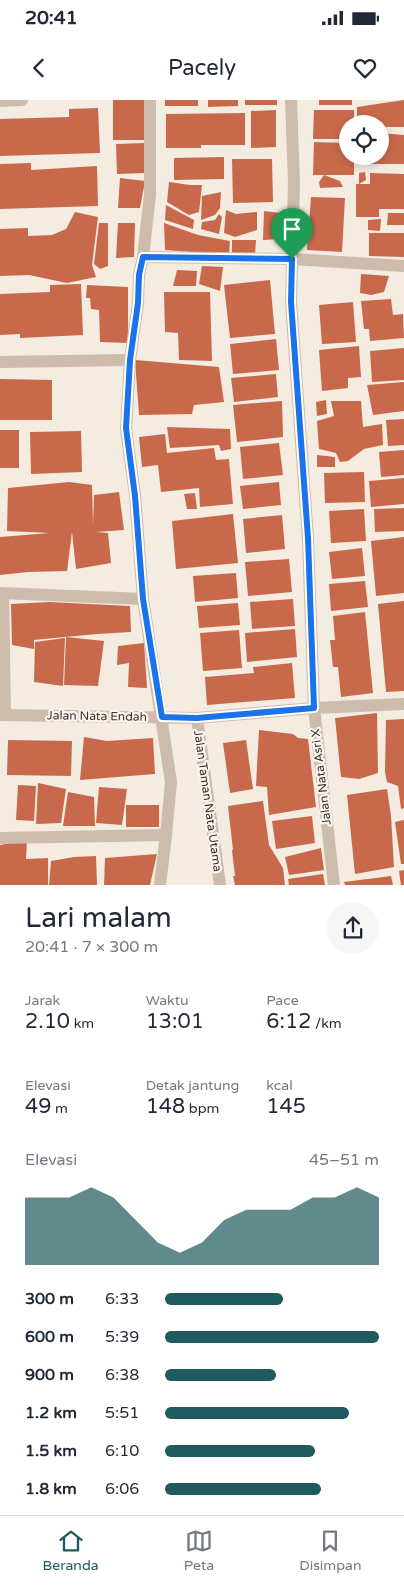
<!DOCTYPE html>
<html lang="id">
<head>
<meta charset="utf-8">
<style>
  :root { --surface:#fff; --page:#f6f6f7; --text:#1f2937; --muted:#747a83; --line:#e0e1e3; --accent:#1f5a5e }
  body { margin:0; font-family:"Varela Round",sans-serif; background:var(--page); color:var(--text); height:100vh; display:flex; flex-direction:column; font-size:19px; white-space:nowrap }
  * { box-sizing:border-box; margin:0 }
  p { font-size:16px; color:var(--muted) }
  .icon { flex:none; width:28px; height:28px; fill:none; stroke:currentColor; stroke-width:2; stroke-linecap:round; stroke-linejoin:round }
  .map { position:relative; height:785px; overflow:hidden }
  .sheet { display:flex; flex-direction:column; background:var(--surface); flex:1 }
  .sheet>* { flex:none }
  .fabs { position:absolute; left:339px; top:15px; display:grid; gap:10px }
  .fabs a { display:grid; place-items:center; width:50px; height:50px; border-radius:50%; background:var(--surface); box-shadow:0 2px 8px #0003; font-size:25px }
  .pin { position:absolute; display:grid; place-items:center; width:42px; height:42px; color:#fff; margin:-51px -21px; border-radius:50% 50% 50% 0; rotate:-45deg; box-shadow:0 0 5px #0007 }
  .pin .icon { rotate:45deg }
  .round { display:grid; place-items:center; flex:none; width:52px; height:52px; border-radius:26px; background:var(--page) }
  .overview { display:flex; align-items:center; justify-content:space-between; height:85px; padding:0 25px }
  h1 { font-size:28px; font-weight:600; line-height:38px }
  .metrics { display:grid; grid-template-columns:repeat(3,1fr); gap:8px; height:85px; padding:5px 25px }
  .metrics div { display:grid; align-content:center }
  .metrics b { font-size:21px; font-weight:600 }
  .metrics small { font-size:14px; font-weight:400 }
  .metrics p { font-size:14px }
  .chart { height:140px; padding:10px 25px }
  .chart p { display:flex; justify-content:space-between }
  .chart svg { width:100%; height:90px; margin-top:5px; fill:var(--accent); opacity:.7 }
  ul { padding:0 25px; list-style:none; font-size:16px }
  li { display:grid; grid-template-columns:80px 60px 1fr; align-items:center; height:38px }
  li i { height:12px; border-radius:6px; background:var(--accent) }
  .status { display:flex; justify-content:space-between; align-items:center; height:35px; padding:0 25px; background:var(--surface); direction:ltr }
  .status svg { height:14px; fill:currentColor }
  header { display:flex; justify-content:space-between; align-items:center; height:65px; padding:0 25px; background:var(--surface); font-size:22px; font-weight:600 }
  .menu { display:flex; justify-content:space-around; align-items:center; height:70px; border-top:1px solid var(--line); background:var(--surface); font-size:14px; color:var(--muted) }
  .menu a { display:grid; justify-items:center; gap:2px }
  .menu .selected { color:var(--accent) }
  .map>svg:first-child { display:block }
  .building { fill:#c8694b }
  .lines { fill:none; stroke-linecap:round; stroke-linejoin:round }
  .minor { stroke:#cdbbac; stroke-width:12 }
  .route-casing { stroke:#fff; stroke-width:10 }
  .route { stroke:#1a73e8; stroke-width:6 }
  .labels { text-anchor:middle; dominant-baseline:central; stroke-width:4.5; stroke-linejoin:round; paint-order:stroke }
  .street-label { font-size:12px; fill:#3b302b; stroke:#fbf5ee }
</style>
</head>
<body>
<div class="status"><b>20:41</b><svg viewBox="0 0 49 12"><path d="M0 12V9h3v3zM5 12V6h3v6zM10 12V3h3v9zM15 12V0h3v12zM26 1h20v11H26zM47 4h2v5h-2z"/></svg></div>
<header><svg class="icon" aria-label="back" viewBox="0 0 24 24"><path d="M15 5l-7 7 7 7"/></svg>Pacely<svg class="icon" aria-label="heart" viewBox="0 0 24 24"><path d="M12 20l-8-8c-3-5 5-10 8-4 3-6 11-1 8 4z"/></svg></header>
<div class="map">
<svg width="404" height="785" viewBox="0 0 404 785">
  <rect width="100%" height="100%" fill="#f4ebe1"/>
  <g class="building">
    <rect x="113" y="0" width="32" height="40"/>
    <rect x="165" y="0" width="33" height="6"/>
    <polygon points="208,0 238,0 238,6 208,7"/>
    <rect x="245" y="0" width="32" height="5"/>
    <rect x="319" y="0" width="33" height="5"/>
    <polygon points="404,0 404,27 380,27 380,24 357,24 357,7"/>
    <polygon points="98,8 100,53 0,56 0,19 69,17 69,9"/>
    <polygon points="276,10 276,47 251,48 251,11"/>
    <polygon points="314,10 354,10 354,24 348,24 348,39 313,39"/>
    <polygon points="245,13 245,45 201,45 201,48 166,48 166,14"/>
    <polygon points="380,33 404,35 404,64 364,64 363,56 380,56"/>
    <polygon points="314,42 348,43 348,56 354,56 354,75 324,75 340,81 343,87 320,88 319,82 324,75 313,75"/>
    <polygon points="144,43 145,73 117,74 116,44"/>
    <polygon points="224,57 224,79 174,80 174,58"/>
    <polygon points="232,59 272,59 273,102 233,103"/>
    <polygon points="31,63 31,70 97,66 98,106 0,109 0,64"/>
    <polygon points="365,72 366,80 359,84 359,73"/>
    <polygon points="370,73 404,74 404,109 379,109 379,117 356,117 356,84 370,84"/>
    <polygon points="120,78 145,81 140,108 118,108"/>
    <polygon points="169,82 190,85 202,85 199,112 189,115 167,102"/>
    <polygon points="221,92 220,108 215,115 201,120 202,96"/>
    <polygon points="311,97 345,98 342,152 307,150"/>
    <polygon points="166,105 194,120 193,129 165,120"/>
    <polygon points="226,110 236,114 257,112 257,130 235,137 224,133"/>
    <polygon points="264,111 280,113 280,139 263,140"/>
    <polygon points="75,112 98,117 92,165 96,177 67,183 29,175 0,176 0,129 28,128 28,136 52,135 66,129"/>
    <polygon points="388,113 404,113 404,125 387,125"/>
    <polygon points="219,114 222,117 219,134 201,129 202,122 215,120"/>
    <polygon points="381,119 380,131 368,130 368,120"/>
    <polygon points="99,123 108,123 108,166 100,169 94,164"/>
    <polygon points="118,123 135,123 134,157 116,158"/>
    <polygon points="164,123 198,135 230,141 229,155 165,150"/>
    <polygon points="369,133 404,133 404,157 369,156"/>
    <polygon points="232,140 256,140 255,155 232,154"/>
    <polygon points="202,166 223,167 220,191 199,184"/>
    <polygon points="177,170 197,171 196,186 173,186"/>
    <polygon points="361,174 389,176 384,192 371,195 360,193"/>
    <polygon points="270,180 275,234 230,238 224,185"/>
    <polygon points="81,184 83,235 20,238 20,234 0,235 0,194 50,192 50,185"/>
    <polygon points="87,185 128,187 128,243 100,242 99,210 91,209 90,198 86,198"/>
    <polygon points="164,192 210,192 212,261 179,260 178,233 165,232"/>
    <polygon points="391,199 393,215 403,214 404,238 370,241 369,229 364,229 361,201"/>
    <polygon points="353,202 356,242 322,244 319,205"/>
    <polygon points="276,239 279,270 233,274 230,244"/>
    <polygon points="359,246 361,277 348,278 348,288 322,291 319,250"/>
    <polygon points="404,248 404,280 372,282 370,251"/>
    <polygon points="135,260 219,267 224,302 194,305 192,314 139,315"/>
    <polygon points="276,274 278,297 234,302 231,278"/>
    <polygon points="0,279 52,280 52,320 0,320"/>
    <polygon points="404,282 404,311 373,315 367,285"/>
    <polygon points="326,300 327,314 317,316 316,302"/>
    <polygon points="282,301 283,337 237,342 233,305"/>
    <polygon points="331,301 361,301 363,327 382,324 383,345 364,349 348,361 340,362 336,353 319,349 317,321 334,316"/>
    <polygon points="404,319 404,345 388,346 386,320"/>
    <polygon points="167,327 230,329 231,349 221,351 219,345 170,348"/>
    <rect x="0" y="330" width="19" height="38"/>
    <polygon points="81,331 82,372 31,374 30,332"/>
    <polygon points="165,334 167,353 214,348 216,360 229,359 233,404 200,407 199,388 161,392 158,365 142,367 139,337"/>
    <polygon points="279,343 283,375 243,379 240,347"/>
    <polygon points="404,350 404,375 381,377 379,352"/>
    <polygon points="317,355 335,357 335,367 317,367"/>
    <polygon points="364,372 365,402 325,403 324,373"/>
    <polygon points="404,378 404,404 371,407 369,381"/>
    <polygon points="69,382 92,385 93,425 94,395 119,392 124,430 96,432 108,433 111,463 76,469 72,432 67,471 28,472 0,475 0,437 50,433 7,431 8,388"/>
    <polygon points="279,382 281,405 243,409 240,386"/>
    <polygon points="195,393 197,409 187,409 184,394"/>
    <polygon points="404,408 404,431 375,432 374,409"/>
    <polygon points="364,409 366,441 331,443 329,411"/>
    <polygon points="233,414 238,463 176,469 172,421"/>
    <polygon points="282,415 285,449 246,453 243,419"/>
    <polygon points="404,437 404,493 376,496 371,441"/>
    <polygon points="362,448 365,476 332,479 329,452"/>
    <polygon points="289,459 292,492 248,496 245,462"/>
    <polygon points="236,473 238,498 195,502 193,476"/>
    <polygon points="365,481 368,507 331,511 329,484"/>
    <polygon points="293,499 295,526 252,529 250,502"/>
    <polygon points="404,501 404,591 386,592 378,504"/>
    <polygon points="49,502 130,506 131,532 97,534 34,540 34,549 12,545 11,504"/>
    <polygon points="238,503 240,525 199,528 197,506"/>
    <polygon points="365,512 373,593 341,597 338,567 333,567 330,540 335,540 333,516"/>
    <polygon points="295,529 297,557 247,562 245,533"/>
    <polygon points="239,530 242,568 203,571 200,533"/>
    <polygon points="66,537 104,541 98,586 64,585"/>
    <polygon points="65,538 63,586 34,582 35,542"/>
    <polygon points="144,543 147,588 128,587 129,563 117,565 118,546"/>
    <polygon points="292,563 295,598 207,605 205,577 254,573 253,567"/>
    <polygon points="377,613 378,673 359,679 341,677 335,618"/>
    <polygon points="404,619 404,708 401,709 398,686 387,682 385,672 386,620"/>
    <polygon points="259,630 293,634 298,638 308,639 316,707 269,715 267,687 256,686"/>
    <polygon points="84,637 107,641 153,638 155,674 80,680"/>
    <polygon points="8,640 72,641 71,676 7,675"/>
    <polygon points="246,640 253,689 230,693 223,643"/>
    <polygon points="38,683 66,689 61,723 36,724"/>
    <polygon points="18,685 36,686 34,721 16,720"/>
    <polygon points="99,687 127,689 122,725 96,723"/>
    <polygon points="387,689 391,716 394,767 355,774 347,695"/>
    <polygon points="68,692 94,697 95,726 63,726"/>
    <polygon points="263,701 269,745 283,768 285,785 235,785 233,776 235,776 232,750 233,750 228,706"/>
    <rect x="126" y="705" width="33" height="22"/>
    <polygon points="312,716 315,743 276,749 272,721"/>
    <polygon points="404,720 404,764 401,764 395,722"/>
    <polygon points="27,740 26,759 48,758 48,785 0,785 0,745"/>
    <polygon points="321,748 324,770 289,775 285,757"/>
    <polygon points="157,754 150,785 104,785 105,758"/>
    <polygon points="96,756 97,785 49,785 51,761 74,757"/>
    <polygon points="404,770 404,785 401,785 399,771"/>
    <polygon points="323,774 325,785 289,785 288,779"/>
    <polygon points="391,776 393,785 345,785 344,782"/>
  </g>
  <g class="lines">
    <g class="minor">
      <polyline points="291,0 294,83 291,202 308,439 314,608 334,785"/>
      <polyline points="0,1 22,0"/>
      <polyline points="143,157 292,159 404,166"/>
      <polyline points="0,262 130,260"/>
      <polyline points="0,493 143,499"/>
      <polyline points="3,493 5,614"/>
      <polyline points="0,615 197,618 314,608 404,604"/>
      <polyline points="197,618 220,785"/>
      <polyline points="0,738 166,735 171,682 143,499 135,395 126,329 130,260 138,203 139,175 143,157 150,95 150,0"/>
      <polyline points="160,785 166,735"/>
    </g>
  </g>
  <g class="lines">
    <g class="route-casing">
      <polygon id="route" points="143,157 292,159 291,202 308,438 314,608 197,618 162,617 143,499 135,396 126,328 130,260 138,203 139,175"/>
    </g>
    <use href="#route" class="route"/>
  </g>
  <g class="labels">
    <g class="street-label">
      <text transform="translate(97 616) rotate(1)">Jalan Nata Endah</text>
      <text transform="translate(321 677) rotate(-97)">Jalan Nata Asri X</text>
      <text transform="translate(208 701) rotate(82)">Jalan Taman Nata Utama</text>
    </g>
  </g>
</svg>
<div class="fabs">
<a><svg class="icon" aria-label="locate" viewBox="0 0 24 24"><circle cx="12" cy="12" r="6"/><path d="M12 2v4M12 18v4M2 12h4M18 12h4"/></svg></a>
</div>
<div class="pin" style="left:292px;top:159px;background:#1e9e55"><svg class="icon" aria-label="arrive" viewBox="0 0 24 24"><path d="M6 21V4h12l-3 4 3 4H6"/></svg></div>
</div>
<section class="sheet">
<div class="overview"><div><h1>Lari malam</h1><p>20:41 · 7 × 300 m</p></div><a class="round"><svg class="icon" aria-label="share" viewBox="0 0 24 24"><path d="M12 15V3M7 8l5-5 5 5M5 13v7h14v-7"/></svg></a></div>
<div class="metrics">
<div><p>Jarak</p><b>2.10<small> km</small></b></div>
<div><p>Waktu</p><b>13:01</b></div>
<div><p>Pace</p><b>6:12<small> /km</small></b></div>
</div>
<div class="metrics">
<div><p>Elevasi</p><b>49<small> m</small></b></div>
<div><p>Detak jantung</p><b>148<small> bpm</small></b></div>
<div><p>kcal</p><b>145</b></div>
</div>
<div class="chart"><p><span>Elevasi</span>45–51 m</p>
<svg viewBox="0 0 160 44" preserveAspectRatio="none"><path d="M0 44V11L10 11L20 11L30 6L40 11L50 22L60 33L70 38L80 33L90 22L100 17L110 17L120 17L130 11L140 11L150 6L160 11V44z"/></svg>
</div>
<ul>
<li><b>300 m</b>6:33<i style="width:55%"></i></li>
<li><b>600 m</b>5:39<i style="width:100%"></i></li>
<li><b>900 m</b>6:38<i style="width:52%"></i></li>
<li><b>1.2 km</b>5:51<i style="width:86%"></i></li>
<li><b>1.5 km</b>6:10<i style="width:70%"></i></li>
<li><b>1.8 km</b>6:06<i style="width:73%"></i></li>
</ul>
</section>
<nav class="menu">
<a class="selected"><svg class="icon" aria-label="home" viewBox="0 0 24 24"><path d="M3 11l9-7 9 7M6 9v11h12V9"/></svg>Beranda</a>
<a><svg class="icon" aria-label="map" viewBox="0 0 24 24"><path d="M3 6l6-2 6 2 6-2v14l-6 2-6-2-6 2zM9 4v14M15 6v14"/></svg>Peta</a>
<a><svg class="icon" aria-label="saved" viewBox="0 0 24 24"><path d="M7 4h10v16l-5-4-5 4z"/></svg>Disimpan</a>
</nav>
</body>
</html>
